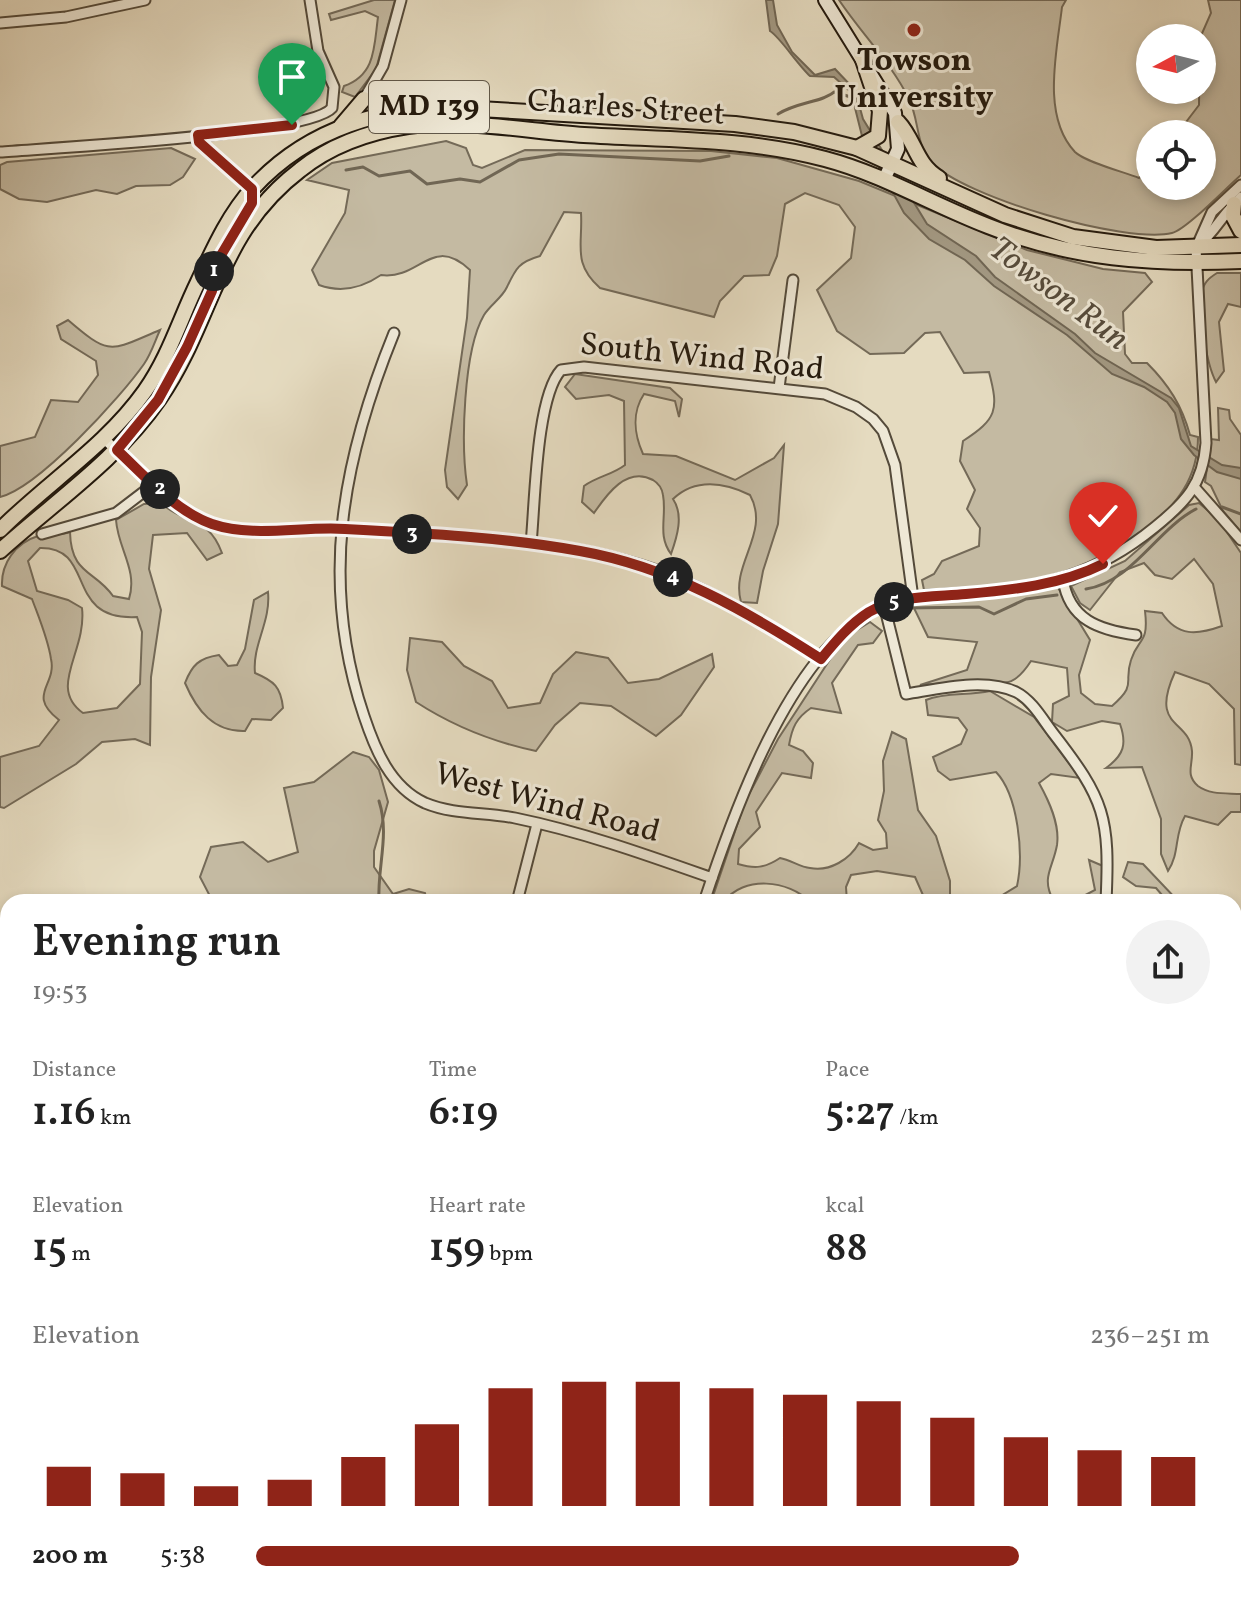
<!DOCTYPE html>
<html lang="en">
<head>
<meta charset="utf-8">
<style>
  :root { --surface:#fff; --page:#f2f2f2; --text:#222; --muted:#767676; --accent:#8f2418 }
  body { margin:0; font-family:Vollkorn,serif; background:var(--page); color:var(--text); height:100vh; display:flex; flex-direction:column; font-size:30px; white-space:nowrap }
  * { box-sizing:border-box; margin:0 }
  p { font-size:26px; color:var(--muted) }
  .icon { flex:none; width:44px; height:44px; fill:none; stroke:currentColor; stroke-width:2; stroke-linecap:round; stroke-linejoin:round }
  .map { position:relative; flex:1; overflow:hidden }
  .panel { position:absolute; left:0px; top:894px; width:1242px; height:708px; display:flex; flex-direction:column; background:var(--surface); border-radius:24px 24px 0 0; box-shadow:0 4px 12px #0003 }
  .panel>* { flex:none }
  .needle { width:52px; rotate:263deg }
  .controls { position:absolute; left:1136px; top:24px; display:grid; gap:16px }
  .controls a { display:grid; place-items:center; width:80px; height:80px; border-radius:50%; background:var(--surface); box-shadow:0 4px 12px #0003; font-size:40px }
  .pin { position:absolute; display:grid; place-items:center; width:68px; height:68px; color:#fff; margin:-82px -34px; border-radius:50% 50% 50% 0; rotate:-45deg; box-shadow:0 0 8px #0007 }
  .pin .icon { rotate:45deg }
  .km { position:absolute; width:40px; height:40px; margin:-20px; border-radius:50%; background:#222; color:#fff; font-size:22px; line-height:40px; text-align:center }
  .round { display:grid; place-items:center; flex:none; width:84px; height:84px; border-radius:42px; background:var(--page) }
  .head { display:flex; align-items:center; justify-content:space-between; height:136px; padding:0 32px }
  h1 { font-size:44px; font-weight:600; line-height:60px }
  .figures { display:grid; grid-template-columns:repeat(3,1fr); gap:12px; height:136px; padding:8px 32px }
  .figures div { display:grid; align-content:center }
  .figures b { font-size:40px; font-weight:600 }
  .figures small { font-size:22px; font-weight:400 }
  .figures p { font-size:22px }
  .chart { height:224px; padding:16px 32px }
  .chart p { display:flex; justify-content:space-between }
  .chart svg { width:100%; height:144px; margin-top:8px; stroke:var(--accent); stroke-width:6 }
  ul { padding:0 32px; list-style:none; font-size:26px }
  li { display:grid; grid-template-columns:128px 96px 1fr; align-items:center; height:60px }
  li i { height:20px; border-radius:10px; background:var(--accent) }
  .map>svg:first-child { display:block }
  .green { fill:#c4baa2; stroke:#746a58; stroke-width:2; fill-rule:evenodd }
  .water { fill:#a39983; stroke:#706654; stroke-width:2 }
  .lines { fill:none; stroke-linecap:round; stroke-linejoin:round }
  .stream { stroke:#706654; stroke-width:3 }
  .street-casing { stroke:#544a3a; stroke-width:13 }
  .secondary-casing { stroke:#23190d; stroke-width:16 }
  .primary-casing { stroke:#23190d; stroke-width:18 }
  .street { stroke:#eee8d6; stroke-width:9 }
  .secondary { stroke:#eee8d6; stroke-width:12 }
  .primary { stroke:#e5dbc0; stroke-width:14 }
  .route-casing { stroke:#fff; stroke-width:16 }
  .route { stroke:#8f2418; stroke-width:10 }
  .poi-dot { fill:#8f2418; stroke:#eee8d6; stroke-width:3 }
  .labels { text-anchor:middle; dominant-baseline:central; stroke-width:6; stroke-linejoin:round; paint-order:stroke }
  .shield { fill:#eee8d6; stroke:#605749; stroke-width:2 }
  .shield-label { font-size:30px; font-weight:bold; fill:#23190d }
  .poi-label { font-size:32px; font-weight:bold; fill:#23190d; stroke:#eee8d6 }
  .street-label { font-size:32px; fill:#23190d; stroke:#eee8d6 }
  .water-label { font-size:34px; font-style:italic; fill:#564c3c; stroke:#eee8d6 }
</style>
</head>
<body>
<div class="map">
<svg width="1241" height="1602" viewBox="0 0 1241 1602">
  <rect width="100%" height="100%" fill="#e5dbc0"/>
  <filter id="stains"><feTurbulence type="fractalNoise" baseFrequency=".0025" numOctaves="4"/><feColorMatrix values="0 0 0 0 .2 0 0 0 0 .09 0 0 0 0 .02 0 0 0 .5 -.17"/></filter>
  <radialGradient id="worn" r=".72"><stop offset=".6" stop-color="#630" stop-opacity="0"/><stop offset="1" stop-color="#630" stop-opacity=".3"/></radialGradient>
  <g class="green">
    <path d="M374,0h21l-19,69 -21,28 -13,-5 2,-6c32,-11 30,-40 34,-69l-13,-6 -34,9 -2,-6z"/>
    <path d="M839,0h227l-4,7c-5,44 -21,109 13,145 10,10 49,20 64,26l11,-12v20h52v-52h-25l22,-29 1,-67 11,-25 -3,-13h33v175c-14,12 -55,55 -69,58 -47,11 -209,-36 -241,-71 -15,-17 -12,-43 -22,-63 -17,-35 -48,-66 -70,-99z"/>
    <path d="M446,141l20,7 7,17 9,3 43,-18 186,1 66,7 82,23 168,69 76,19 42,4 7,9 -29,30 2,42 7,9h15c22,22 35,43 43,72l8,2c0,41 -21,68 -52,92 -15,11 -30,24 -46,32 -53,26 -118,25 -176,29l-2,-10 12,-6 8,-13 37,-15 1,-18 -13,-19 8,-19 -15,-29 3,-20c34,-22 36,-31 26,-69l-25,1 -24,-41 -15,1 -21,20 -34,1 -33,-23 -20,-41 34,-32 4,-31 -16,-22 -34,-12 -20,11 -8,52 -8,19 -25,1 -24,25 -6,16 -114,-29c-28,-25 -17,-43 -19,-75l-17,-1 -24,44c-21,6 -24,12 -33,31 -5,11 -17,18 -23,28 -21,36 -23,130 -17,170l-9,14 -11,-12 -2,-17 22,-152 3,-48c-39,-36 -49,10 -89,5 -19,13 -40,18 -62,10l-7,-15 33,-57 4,-23 -42,-10 25,-17z"/>
    <polygon points="171,148 195,159 183,177 170,185 136,186 117,194 96,190 47,202 19,199 0,189 0,165 7,162"/>
    <path d="M1217,273h24v34l-13,-3 -9,18 5,49 -8,11c-10,-19 -17,-67 -14,-89 1,-10 7,-15 15,-20z"/>
    <path d="M68,320c43,37 42,31 92,10 -5,11 -9,24 -16,34 -23,33 -106,124 -144,133v-51l35,-9 16,-37 27,2 20,-27 -2,-14 -35,-22 -4,-13z"/>
    <path d="M575,374l95,14 12,11 -3,18 -4,-16 -31,-7c-12,18 -10,40 -1,60l33,2 59,24 39,-22 10,-13 -6,79 -15,47 -6,32 -16,-1c-11,-38 30,-69 9,-107 -26,-13 -55,-17 -77,4 11,16 4,38 -2,55 -14,-19 -4,-37 -8,-59 -1,-7 -5,-12 -10,-15 -26,-14 -46,14 -59,33l-12,-11 2,-16c14,-10 28,-11 41,-21l-1,-64 -15,-6 -33,4 -11,-12z"/>
    <polygon points="1218,408 1229,410 1230,419 1241,435 1241,532 1223,511 1211,486 1205,482 1211,439 1219,440"/>
    <path d="M161,503c25,23 47,12 61,50l-15,7 -20,-27 -34,2 -4,34 12,41 -10,67 -1,68 -15,-6 -33,3 -26,22 -72,44 -4,-1v-50l39,-11 20,-26c-33,-26 -2,-34 -8,-61 -3,-20 -12,-41 -19,-60l-30,-13c-1,-22 13,-43 36,-50 10,-3 21,0 32,-4 1,43 25,38 43,64l16,3c9,-29 -11,-50 -13,-79l28,-16zM40,548c57,-1 23,73 97,69l5,15 -2,52 -23,24 -34,5c-36,-26 4,-61 -1,-105l-14,-8 -31,-9 -9,-30z"/>
    <path d="M1199,503l19,16 23,34v212l-6,-1 -1,-55 -25,-25 -34,-12c-26,57 14,46 17,79 1,14 -7,24 6,35 12,9 28,7 43,8v18h-10l-13,13 -33,-9c-11,19 -5,37 -17,55l-7,-17v-35l-19,-52 -36,1c18,-13 21,-24 14,-44l-18,-3 -35,10 -15,-9 1,-18 16,-8 -2,-28 -36,-7c-20,31 -29,20 -60,21 -17,0 -34,2 -51,3l47,-15 10,-28 -49,-5 -16,-33 4,-4 75,-4 66,-10 33,54 -11,35 2,18 14,11 17,2c26,-23 11,-22 19,-46 7,-23 18,-15 14,-49l17,2c16,24 35,22 60,13l-9,-42 -19,-25 -22,20 -17,-4 -11,-12 -24,9 -30,38 -10,-7 -9,-17 54,-25 64,-56z"/>
    <path d="M268,592c3,30 -16,53 -13,81 19,8 26,14 28,35l-12,12 -19,-1 -7,12c-31,1 -48,-20 -60,-48 7,-18 14,-25 34,-28l9,11 9,-1 8,-16 9,-49z"/>
    <path d="M870,622l12,9 -9,12 -15,2 -26,38 9,30 -30,-5c-15,10 -19,20 -22,37l14,6 10,12 -2,15 -29,-5 -26,39 4,15 -21,22 -1,15c17,5 27,4 42,-6 11,2 20,9 30,10 20,4 40,-9 49,-25l14,7 14,-2 -1,-15 -8,-13 6,-29 -1,-30 9,-29 14,7 12,71 18,26 14,45v21h-24l-11,-25 -38,-6 -26,4 -5,12 1,15h-37c-21,-22 -67,-27 -86,0h-13l34,-100 33,-63 66,-101z"/>
    <path d="M410,638l32,4 22,24 28,15 16,27 32,-5 13,-29 23,-22 32,6 20,25 31,-4 53,-25 2,13 -33,48 -25,21 -45,-30 -31,-3 -25,22 -19,26c-43,-9 -83,-25 -120,-49l-9,-32z"/>
    <path d="M990,691l44,26 46,61 -29,-4 -12,9c10,18 21,41 18,62 -4,23 -16,32 -4,55l9,2h-71l26,-16c7,-32 1,-91 -21,-114l-46,8 -12,-9 -5,-14 28,-13 6,-14 -9,-12 -30,-3 -2,-15c20,-8 42,-4 64,-9z"/>
    <polygon points="353,752 369,757 379,770 388,802 374,851 374,867 393,894 409,889 425,893 427,902 213,902 200,877 211,847 243,842 268,862 298,852 284,788 314,782"/>
    <polygon points="1089,860 1103,866 1101,902 1072,902 1095,890"/>
    <polygon points="1128,862 1143,864 1179,902 1168,902 1156,888 1136,886 1123,877"/>
    <polygon points="0,1155 8,1164 8,1226 0,1217"/>
    <polygon points="1241,1269 1241,1375 1234,1376 1234,1271"/>
    <polygon points="1241,1417 1241,1533 1234,1537 1234,1424"/>
    <polygon points="1234,1570 1241,1570 1241,1602 1005,1602 995,1594 1234,1594"/>
    <path d="M383,1594h131l17,6 15,-6h75l4,4c-16,4 -35,-4 -50,4h-193z"/>
    <polygon points="727,1594 786,1594 777,1602 684,1602"/>
  </g>
  <path class="water" d="M766,0h7l4,25 15,27 23,23 20,-6 20,21 8,29 64,105 49,32 19,21 80,57 20,19 76,45 8,10 12,38 31,19 19,3v11l-24,-7 -23,-17 -13,-16 -6,-26 -8,-11 -23,-15 -32,-13 -45,-39 -73,-49 -29,-26 -36,-21 -25,-26 -42,-77 -11,-44 -17,-15 -24,-1c-12,-11 -31,-40 -40,-45z"/>
  <g class="lines">
    <g class="stream">
      <path d="M778,114c19,-12 45,-12 56,-22l20,6"/>
      <polyline points="346,170 363,167 379,176 410,171 427,184 460,179 480,182 519,160 559,154 700,161 729,156"/>
      <polyline points="1222,507 1241,514"/>
      <path d="M1086,589c46,-7 70,-59 110,-80"/>
      <polyline points="906,608 979,607 994,614 1026,599 1057,595"/>
      <path d="M379,801c11,34 -2,66 0,101"/>
      <polyline points="0,1148 8,1159"/>
      <polyline points="1007,1594 1019,1602"/>
      <polyline points="737,1602 743,1594"/>
    </g>
    <g class="street-casing">
      <g id="street">
        <polyline points="0,23 66,17 145,0"/>
        <polyline points="364,99 383,66 401,0"/>
        <polyline points="198,135 199,142 252,189"/>
        <path d="M0,152c49,-4 310,-17 332,-44l2,-21 -16,-36 -8,-51"/>
        <path d="M1198,246c17,-14 26,-34 43,-49"/>
        <path d="M394,333c-52,128 -75,249 -30,383 11,33 26,71 61,87 29,12 60,9 90,15 68,14 132,37 197,60"/>
        <polyline points="779,388 793,280"/>
        <path d="M103,438c33,29 67,71 109,86 43,15 94,2 138,5 105,9 218,7 317,45 55,22 105,53 154,85"/>
        <polyline points="1196,489 1241,540"/>
        <polyline points="42,534 116,513 154,484"/>
        <path d="M531,544c4,-40 5,-147 30,-174l23,-3 241,27 31,13 17,12 10,12 12,34 18,133"/>
        <path d="M1063,579c6,41 36,51 73,56"/>
        <path d="M884,605l22,89c32,-5 79,-17 110,-2 16,8 27,28 37,41 52,67 57,84 53,169"/>
        <polyline points="517,902 537,824"/>
        <path d="M704,902c29,-88 83,-241 166,-290 29,-17 63,-15 95,-18 76,-6 130,-18 190,-67 31,-25 48,-43 51,-84l-10,-195 16,-36 29,-27"/>
        <polyline points="0,1049 8,1051"/>
        <polyline points="0,1134 8,1139"/>
        <polyline points="233,1594 238,1602"/>
        <polyline points="884,1594 890,1602"/>
        <polyline points="323,1602 332,1602"/>
      </g>
    </g>
    <g class="secondary-casing">
      <polyline id="secondary" points="825,0 895,113 898,149 884,180"/>
    </g>
    <g class="primary-casing">
      <g id="primary">
        <path d="M898,122c17,18 18,43 41,56"/>
        <polyline points="341,126 364,99"/>
        <polyline points="857,148 878,136 880,111 861,54"/>
        <polyline points="1234,204 1233,216 1241,231"/>
        <path d="M0,530c47,-47 106,-84 145,-139 24,-34 35,-72 53,-109 15,-32 31,-68 55,-94 55,-60 131,-82 209,-80l273,16 59,8 63,16 148,67 68,22 83,11 85,-3"/>
        <path d="M0,551c54,-49 117,-91 159,-152 55,-80 57,-165 141,-229 31,-25 68,-38 108,-44 57,-7 119,5 176,9 80,5 163,3 241,24 57,15 108,46 163,67 83,33 165,39 253,35"/>
      </g>
    </g>
    <use href="#street" class="street"/>
    <use href="#secondary" class="secondary"/>
    <use href="#primary" class="primary"/>
  </g>
  <g class="lines">
    <g class="route-casing">
      <path id="route" d="M292,125l-94,10 1,7 53,47v14l-38,64 -2,24 -25,56 -29,53 -41,50c28,26 58,61 95,74 41,14 90,2 133,5 77,4 158,8 235,22 90,16 165,59 241,108 14,-17 29,-35 48,-47 29,-17 64,-15 97,-18 46,-4 95,-9 137,-30"/>
    </g>
    <use href="#route" class="route"/>
  </g>
  <circle class="poi-dot" cx="914" cy="30" r="8"/>
  <g class="labels">
    <rect class="shield" x="369" y="81" width="120" height="52" rx="6"/>
    <g class="shield-label">
      <text x="429" y="107">MD 139</text>
    </g>
    <g class="poi-label">
      <text x="914" y="62">Towson<tspan x="914" dy="37">University</tspan></text>
    </g>
    <g class="street-label">
      <text transform="translate(626 109) rotate(4)">Charles Street</text>
      <text transform="translate(702 358) rotate(6)">South Wind Road</text>
      <text transform="translate(547 804) rotate(15)">West Wind Road</text>
    </g>
    <g class="water-label">
      <text transform="translate(1058 295) rotate(37)">Towson Run</text>
    </g>
  </g>
  <rect width="100%" height="100%" filter="url(#stains)"/>
  <rect width="100%" height="100%" fill="url(#worn)"/>
</svg>
<div class="controls">
<a><svg class="needle" viewBox="-14 -14 28 28"><path d="M0-13l5 13h-10z" fill="#e53935"/><path d="M0 13l5-13h-10z" fill="#767676"/></svg></a>
<a><svg class="icon" aria-label="locate" viewBox="0 0 24 24"><circle cx="12" cy="12" r="6"/><path d="M12 2v4M12 18v4M2 12h4M18 12h4"/></svg></a>
</div>
<div class="pin" style="left:292px;top:125px;background:#1e9e55"><svg class="icon" aria-label="arrive" viewBox="0 0 24 24"><path d="M6 21V4h12l-3 4 3 4H6"/></svg></div>
<div class="pin" style="left:1103px;top:564px;background:#d93025"><svg class="icon" aria-label="check" viewBox="0 0 24 24"><path d="M5 12l5 5 9-10"/></svg></div>
<b class="km" style="left:214px;top:271px">1</b>
<b class="km" style="left:160px;top:489px">2</b>
<b class="km" style="left:412px;top:534px">3</b>
<b class="km" style="left:673px;top:577px">4</b>
<b class="km" style="left:894px;top:602px">5</b>
<section class="panel">
<div class="head"><div><h1>Evening run</h1><p>19:53</p></div><a class="round"><svg class="icon" aria-label="share" viewBox="0 0 24 24"><path d="M12 15V3M7 8l5-5 5 5M5 13v7h14v-7"/></svg></a></div>
<div class="figures">
<div><p>Distance</p><b>1.16<small> km</small></b></div>
<div><p>Time</p><b>6:19</b></div>
<div><p>Pace</p><b>5:27<small> /km</small></b></div>
</div>
<div class="figures">
<div><p>Elevation</p><b>15<small> m</small></b></div>
<div><p>Heart rate</p><b>159<small> bpm</small></b></div>
<div><p>kcal</p><b>88</b></div>
</div>
<div class="chart"><p><span>Elevation</span>236–251 m</p>
<svg viewBox="0 0 160 44" preserveAspectRatio="none"><path d="M5 44V32M15 44V34M25 44V38M35 44V36M45 44V29M55 44V19M65 44V8M75 44V6M85 44V6M95 44V8M105 44V10M115 44V12M125 44V17M135 44V23M145 44V27M155 44V29"/></svg>
</div>
<ul>
<li><b>200 m</b>5:38<i style="width:80%"></i></li>
</ul>
</section>
</div>
</body>
</html>
